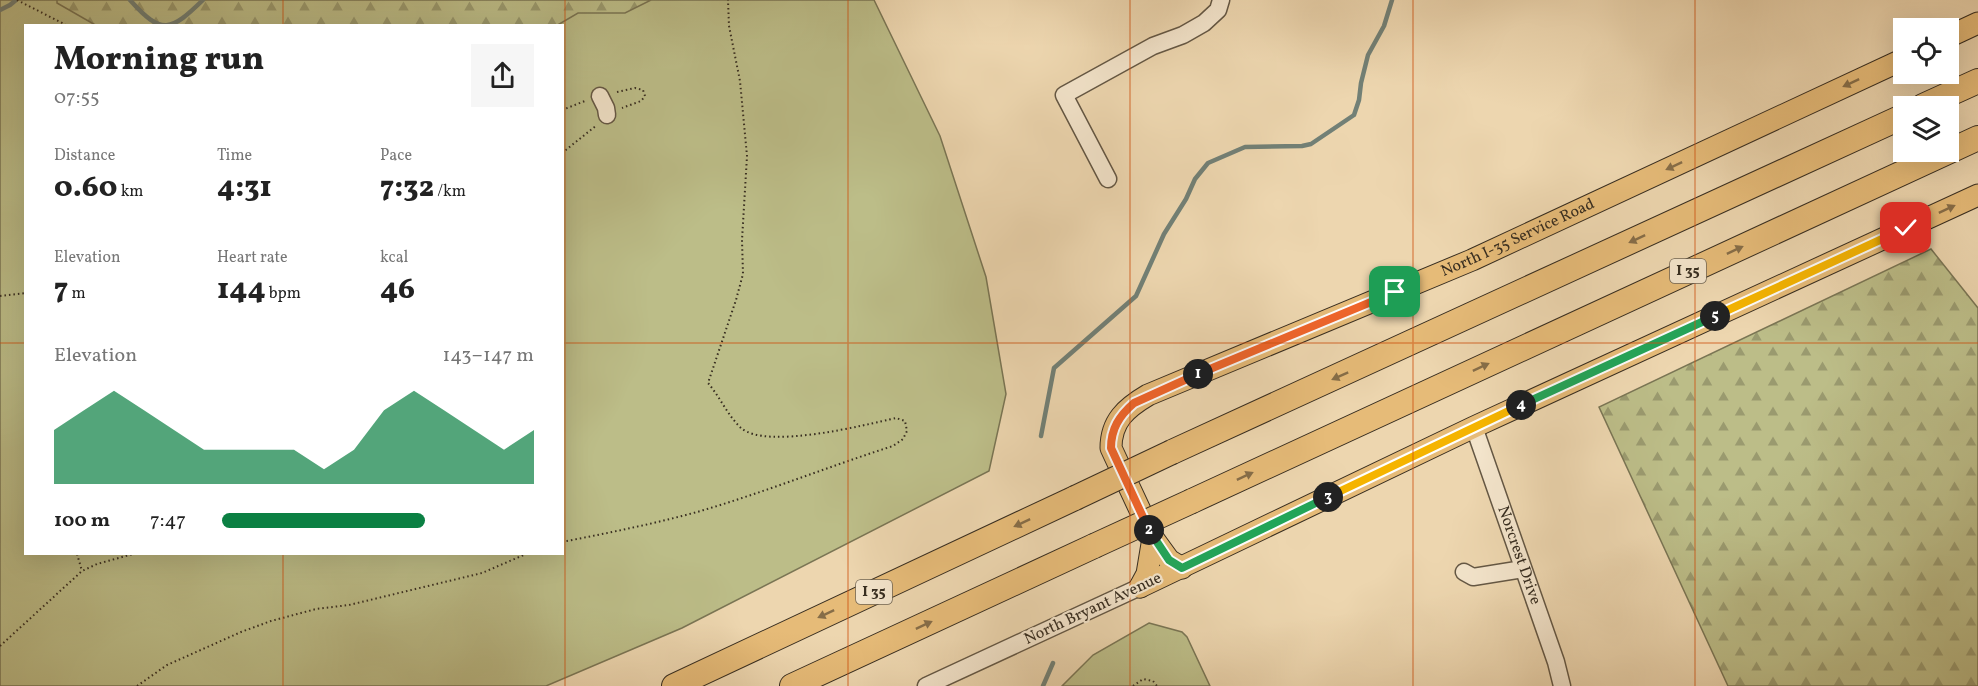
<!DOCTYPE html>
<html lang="en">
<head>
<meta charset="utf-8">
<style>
  :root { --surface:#fff; --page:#f6f6f6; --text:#222; --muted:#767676; --accent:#0b8043 }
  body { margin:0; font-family:Vollkorn,serif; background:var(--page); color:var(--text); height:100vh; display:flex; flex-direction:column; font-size:22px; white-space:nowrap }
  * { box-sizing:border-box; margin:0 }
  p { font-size:20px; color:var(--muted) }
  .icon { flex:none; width:33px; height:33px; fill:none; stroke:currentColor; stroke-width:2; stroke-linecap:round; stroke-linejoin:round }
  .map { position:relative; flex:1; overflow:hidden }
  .drawer { position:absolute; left:24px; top:24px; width:540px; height:531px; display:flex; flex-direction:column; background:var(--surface); border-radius:0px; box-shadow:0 6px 24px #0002 }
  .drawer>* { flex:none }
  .controls { position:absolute; left:1893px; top:18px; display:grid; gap:12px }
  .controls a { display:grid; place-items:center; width:66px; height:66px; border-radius:0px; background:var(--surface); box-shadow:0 6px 24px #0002; font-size:30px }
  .pin { position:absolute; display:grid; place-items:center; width:51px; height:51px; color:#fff; margin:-26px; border-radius:12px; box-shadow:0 3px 9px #0006 }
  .km { position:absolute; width:30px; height:30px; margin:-15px; border-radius:50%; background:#222; color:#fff; font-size:16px; line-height:30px; text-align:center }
  .round { display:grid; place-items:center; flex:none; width:63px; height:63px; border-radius:0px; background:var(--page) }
  .headline { display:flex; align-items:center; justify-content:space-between; height:102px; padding:0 30px }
  h1 { font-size:33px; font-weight:800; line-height:45px }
  .figures { display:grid; grid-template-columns:repeat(3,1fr); gap:9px; height:102px; padding:6px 30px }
  .figures div { display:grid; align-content:center }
  .figures b { font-size:30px; font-weight:800 }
  .figures small { font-size:16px; font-weight:400 }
  .figures p { font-size:16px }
  .chart { height:168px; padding:12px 30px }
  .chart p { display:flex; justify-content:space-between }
  .chart svg { width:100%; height:108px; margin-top:6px; fill:var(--accent); opacity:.7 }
  ul { padding:0 30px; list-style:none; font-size:20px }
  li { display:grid; grid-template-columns:96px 72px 1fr; align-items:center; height:45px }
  li i { height:15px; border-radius:8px; background:var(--accent) }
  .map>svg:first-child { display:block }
  .green { fill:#bcbd88; stroke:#7a7554; stroke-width:1.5; fill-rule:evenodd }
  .forest { fill:url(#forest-firs); stroke:#7a7554; stroke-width:1.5 }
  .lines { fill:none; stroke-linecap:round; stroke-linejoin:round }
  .stream { stroke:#728076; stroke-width:4.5 }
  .minor-casing { stroke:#645744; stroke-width:19 }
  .major-casing { stroke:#372d20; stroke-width:23 }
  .highway-casing { stroke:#372d20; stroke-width:26 }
  .path { stroke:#372d20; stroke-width:2; stroke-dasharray:1.5 3; stroke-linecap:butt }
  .minor { stroke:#f3e4cb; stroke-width:16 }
  .major { stroke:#e6bb78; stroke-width:21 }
  .highway { stroke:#e6bb78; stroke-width:24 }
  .highway-bridge-casing { stroke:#372d20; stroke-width:26; stroke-linecap:butt }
  .highway-bridge { stroke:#e6bb78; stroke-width:24 }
  .oneway { fill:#866d48 }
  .split-1-casing { stroke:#fff; stroke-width:12 }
  .split-2-casing { stroke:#fff; stroke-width:12 }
  .split-3-casing { stroke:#fff; stroke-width:12 }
  .split-4-casing { stroke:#fff; stroke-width:12 }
  .split-5-casing { stroke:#fff; stroke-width:12 }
  .split-6-casing { stroke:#fff; stroke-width:12 }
  .split-1 { stroke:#f0652b; stroke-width:8 }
  .split-2 { stroke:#f0652b; stroke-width:8 }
  .split-3 { stroke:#22a559; stroke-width:8 }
  .split-4 { stroke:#f5b400; stroke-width:8 }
  .split-5 { stroke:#22a559; stroke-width:8 }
  .split-6 { stroke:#f5b400; stroke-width:8 }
  .grid { fill:none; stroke:#cd520f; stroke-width:1.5; stroke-opacity:0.55 }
  .labels { text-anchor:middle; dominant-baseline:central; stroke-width:4.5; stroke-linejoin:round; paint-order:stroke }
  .shield { fill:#f3e4cb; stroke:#6f6453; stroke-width:1.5 }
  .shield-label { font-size:15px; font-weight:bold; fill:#372d20 }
  .street-label { font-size:16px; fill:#372d20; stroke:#f3e4cb }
</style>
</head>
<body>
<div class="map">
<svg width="1978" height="686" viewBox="0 0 1978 686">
  <defs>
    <pattern id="forest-firs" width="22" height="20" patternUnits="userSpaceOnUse" patternTransform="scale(1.5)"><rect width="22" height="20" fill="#bcbd88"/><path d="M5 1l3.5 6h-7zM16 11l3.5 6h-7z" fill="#9a9a6f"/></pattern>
  </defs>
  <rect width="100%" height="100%" fill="#edd6af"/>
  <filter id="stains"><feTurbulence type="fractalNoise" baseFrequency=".00333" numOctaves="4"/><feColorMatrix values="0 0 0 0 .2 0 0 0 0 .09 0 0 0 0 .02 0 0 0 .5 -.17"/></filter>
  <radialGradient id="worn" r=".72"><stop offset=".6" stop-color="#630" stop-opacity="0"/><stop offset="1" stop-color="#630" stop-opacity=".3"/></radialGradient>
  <g class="green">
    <path d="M0,0h874l66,136 46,141 20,117 -17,77 -307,157 -136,58h-546zM26,26h536v528h-536z"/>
    <polygon points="1149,623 1182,632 1187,637 1210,686 1062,686 1093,655"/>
  </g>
  <g class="forest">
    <polygon points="57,0 651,0 625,13 578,13 556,26 97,26 57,3"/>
    <polygon points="1931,249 1978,308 1978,686 1728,686 1599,407"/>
  </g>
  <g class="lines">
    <g class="stream">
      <path d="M130,0c32,36 41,31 73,0"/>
      <polyline points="0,10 10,5 16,0"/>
      <polyline points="1041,436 1054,368 1136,296 1164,234 1186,199 1195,179 1208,163 1245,147 1302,146 1311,144 1354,115 1359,100 1361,83 1368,55 1384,26 1392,0"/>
      <polyline points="1043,686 1053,663"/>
    </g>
    <g class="minor-casing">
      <g id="minor">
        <polyline points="600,96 606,108 607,115"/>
        <polyline points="1108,179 1064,95 1153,46 1183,35 1204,23 1218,10 1221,0"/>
        <path id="s1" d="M1474,427l82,235 6,24"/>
        <polyline points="1464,572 1473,577 1523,569"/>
        <polyline points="926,686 1140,587"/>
      </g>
    </g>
    <g class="major-casing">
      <g id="major">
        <polyline points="1948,37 1978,23"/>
        <path id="s2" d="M1182,568l-13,-8 -16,-22 -42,-90c0,-27 15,-40 37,-53l324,-135 432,-201"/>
        <polyline points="1140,587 1474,427 1978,195"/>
        <polyline points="1140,587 1147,574 1153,538"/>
      </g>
    </g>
    <g class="highway-casing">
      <g id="highway">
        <polyline points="1923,106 1978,81"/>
        <polyline points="1172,452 1904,116"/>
        <polyline points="1192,501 1978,138"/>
        <polyline points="674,686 1075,498"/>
        <polyline points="792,686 1094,546"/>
      </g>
    </g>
    <g class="path">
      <polyline points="17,0 68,26"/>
      <polyline points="617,92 635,88 643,90 645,96 641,101 622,108"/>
      <polyline points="562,110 585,101"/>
      <polyline points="562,153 597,125"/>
      <polyline points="0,296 26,293"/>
      <path d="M562,542c46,-9 91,-18 135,-30 66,-19 130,-45 196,-66l10,-7 4,-8 -2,-10 -9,-3c-32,7 -129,32 -155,10 -13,-12 -21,-31 -33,-45l28,-83 7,-26 -1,-34 5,-84 -7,-75 -11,-55 -1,-26"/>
      <polyline points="77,554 82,571"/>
      <polyline points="0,646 82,571 97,564 133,554"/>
      <polyline points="137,686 167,665 241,632 271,621 316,609 349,605 482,573 526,554"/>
      <polyline points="1133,686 1143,679 1153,681 1157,686"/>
    </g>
    <use href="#minor" class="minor"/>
    <use href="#major" class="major"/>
    <use href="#highway" class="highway"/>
    <g class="highway-bridge-casing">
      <g id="highway-bridge">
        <polyline points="1075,498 1172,452"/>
        <polyline points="1094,546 1192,501"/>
      </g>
    </g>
    <use href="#highway-bridge" class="highway-bridge"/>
  </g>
  <defs><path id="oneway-solid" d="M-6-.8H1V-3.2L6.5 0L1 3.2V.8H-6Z" transform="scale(1.5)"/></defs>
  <g class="oneway">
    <use href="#oneway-solid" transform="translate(1851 83) rotate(155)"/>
    <use href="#oneway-solid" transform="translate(1674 166) rotate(155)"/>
    <use href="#oneway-solid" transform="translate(1947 209) rotate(-25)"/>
    <use href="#oneway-solid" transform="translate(1637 239) rotate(155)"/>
    <use href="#oneway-solid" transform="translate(1735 250) rotate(-25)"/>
    <use href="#oneway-solid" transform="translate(1481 367) rotate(-25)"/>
    <use href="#oneway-solid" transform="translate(1340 376) rotate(156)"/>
    <use href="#oneway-solid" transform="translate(1245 476) rotate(-25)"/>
    <use href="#oneway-solid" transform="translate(1022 523) rotate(155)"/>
    <use href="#oneway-solid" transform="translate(826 614) rotate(155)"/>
    <use href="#oneway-solid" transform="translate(924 625) rotate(-25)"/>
  </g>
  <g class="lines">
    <g class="split-1-casing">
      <polyline id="split-1" points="1198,374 1395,292"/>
    </g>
    <g class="split-2-casing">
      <path id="split-2" d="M1149,530l-38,-82c0,-19 8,-32 23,-45l64,-29"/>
    </g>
    <g class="split-3-casing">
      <polyline id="split-3" points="1149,530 1169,560 1182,568 1328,497"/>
    </g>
    <g class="split-4-casing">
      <polyline id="split-4" points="1328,497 1521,405"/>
    </g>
    <g class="split-5-casing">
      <polyline id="split-5" points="1521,405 1715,316"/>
    </g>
    <g class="split-6-casing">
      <polyline id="split-6" points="1715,316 1906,228"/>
    </g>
    <use href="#split-1" class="split-1"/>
    <use href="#split-2" class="split-2"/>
    <use href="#split-3" class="split-3"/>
    <use href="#split-4" class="split-4"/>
    <use href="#split-5" class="split-5"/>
    <use href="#split-6" class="split-6"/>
  </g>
  <path class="grid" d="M283,0v26M565,0v686M848,0v686M1130,0v686M1413,0v686M1695,0v686M0,343h26M562,343h1416M283,554v132"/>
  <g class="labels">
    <g class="shield">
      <rect x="1670" y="259" width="36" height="24" rx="4.5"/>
      <rect x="856" y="580" width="36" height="24" rx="4.5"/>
    </g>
    <g class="shield-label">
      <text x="1688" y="271">I 35</text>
      <text x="874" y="592">I 35</text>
    </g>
    <g class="street-label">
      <text stroke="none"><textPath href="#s2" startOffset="612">North I-35 Service Road</textPath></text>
      <text stroke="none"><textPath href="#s1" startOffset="136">Norcrest Drive</textPath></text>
      <text transform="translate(1093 609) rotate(-25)">North Bryant Avenue</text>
    </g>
  </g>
  <rect width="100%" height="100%" filter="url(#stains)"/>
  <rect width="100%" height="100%" fill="url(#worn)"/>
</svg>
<div class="controls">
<a><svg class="icon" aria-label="locate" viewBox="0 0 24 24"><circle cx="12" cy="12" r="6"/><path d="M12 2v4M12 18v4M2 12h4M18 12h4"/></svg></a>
<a><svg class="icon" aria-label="layers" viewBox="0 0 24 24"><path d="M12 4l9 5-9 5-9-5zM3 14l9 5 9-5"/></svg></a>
</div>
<div class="pin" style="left:1395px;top:292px;background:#1e9e55"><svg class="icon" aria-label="arrive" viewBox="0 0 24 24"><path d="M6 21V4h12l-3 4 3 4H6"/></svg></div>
<div class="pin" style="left:1906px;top:228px;background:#d93025"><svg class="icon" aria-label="check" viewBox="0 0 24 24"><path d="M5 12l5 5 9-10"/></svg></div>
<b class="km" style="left:1198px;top:374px">1</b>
<b class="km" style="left:1149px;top:530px">2</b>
<b class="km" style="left:1328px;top:497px">3</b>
<b class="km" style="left:1521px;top:405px">4</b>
<b class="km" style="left:1715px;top:316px">5</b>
<section class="drawer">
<div class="headline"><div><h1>Morning run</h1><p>07:55</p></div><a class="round"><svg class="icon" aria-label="share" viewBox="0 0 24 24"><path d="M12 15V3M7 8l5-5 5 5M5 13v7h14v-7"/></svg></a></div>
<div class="figures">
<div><p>Distance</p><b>0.60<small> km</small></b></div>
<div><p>Time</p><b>4:31</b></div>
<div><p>Pace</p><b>7:32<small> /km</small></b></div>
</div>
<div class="figures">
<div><p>Elevation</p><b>7<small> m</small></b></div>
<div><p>Heart rate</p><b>144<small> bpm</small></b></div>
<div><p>kcal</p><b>46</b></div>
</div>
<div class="chart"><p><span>Elevation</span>143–147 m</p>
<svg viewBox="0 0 160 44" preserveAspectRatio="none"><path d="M0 44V22L10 14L20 6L30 14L40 22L50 30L60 30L70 30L80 30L90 38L100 30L110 14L120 6L130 14L140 22L150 30L160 22V44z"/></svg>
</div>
<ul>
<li><b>100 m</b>7:47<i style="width:65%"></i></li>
</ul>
</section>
</div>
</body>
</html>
